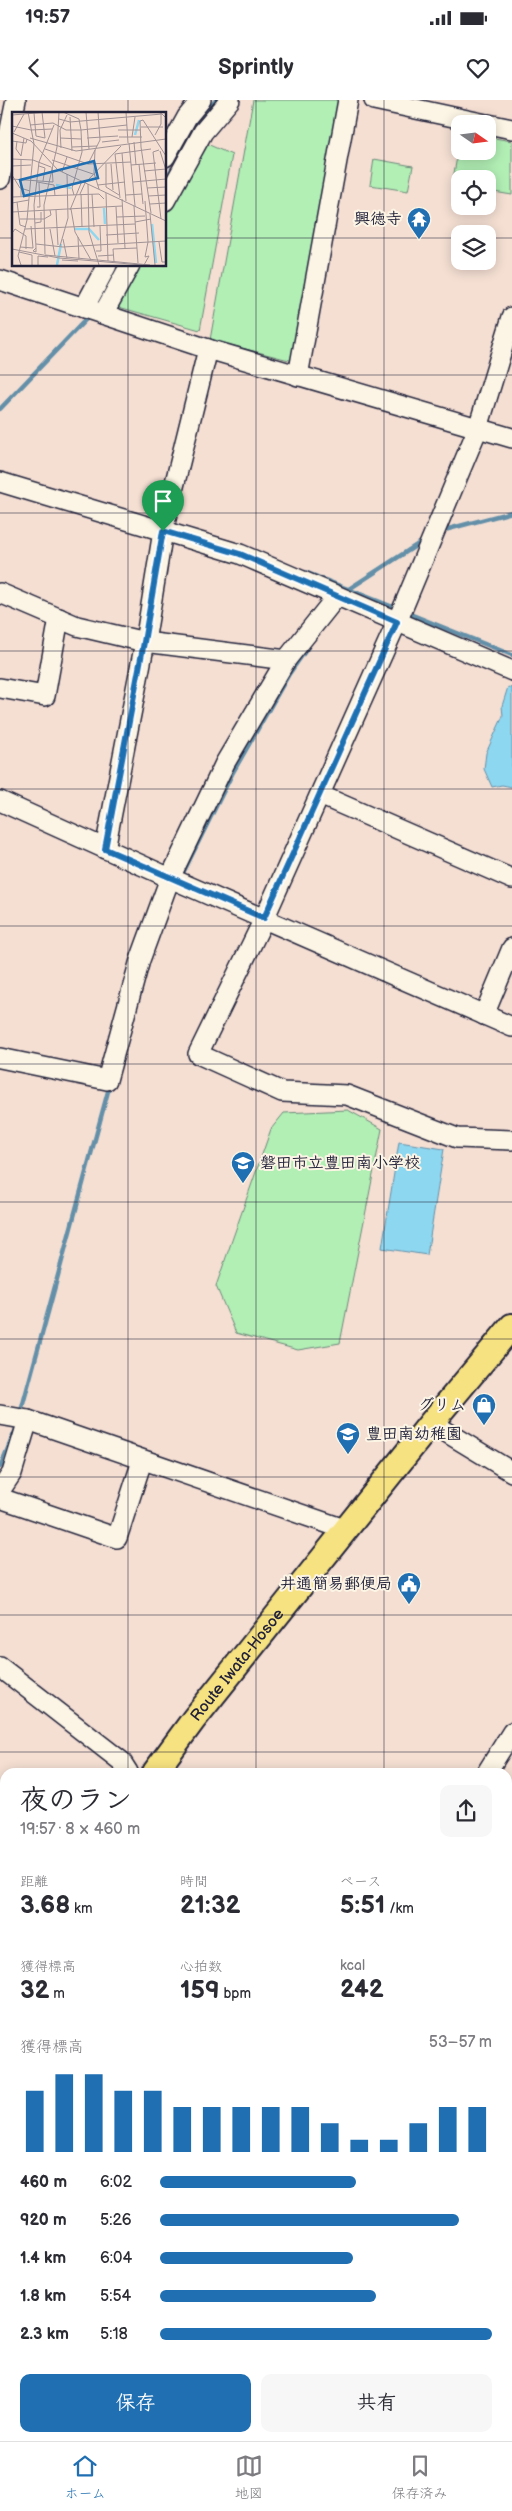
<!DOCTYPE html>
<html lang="ja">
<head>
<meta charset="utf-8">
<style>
  :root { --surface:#fff; --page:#f7f7f7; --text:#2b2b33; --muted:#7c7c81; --line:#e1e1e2; --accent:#1f6fb2 }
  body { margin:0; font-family:"Balsamiq Sans","Klee One",sans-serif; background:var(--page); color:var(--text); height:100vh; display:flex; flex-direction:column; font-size:19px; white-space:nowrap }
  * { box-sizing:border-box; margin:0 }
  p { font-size:16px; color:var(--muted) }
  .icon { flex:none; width:28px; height:28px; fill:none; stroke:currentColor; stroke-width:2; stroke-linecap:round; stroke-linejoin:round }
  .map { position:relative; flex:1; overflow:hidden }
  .side { position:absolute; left:0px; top:1668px; width:512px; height:674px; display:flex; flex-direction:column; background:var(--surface); border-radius:15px 15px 0 0; box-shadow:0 2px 12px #0003 }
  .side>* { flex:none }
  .needle { width:32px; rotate:104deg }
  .buttons { position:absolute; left:451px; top:15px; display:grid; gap:10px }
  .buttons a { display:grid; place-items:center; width:45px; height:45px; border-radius:10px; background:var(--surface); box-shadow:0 2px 12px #0003; font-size:25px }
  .pin { position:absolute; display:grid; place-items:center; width:42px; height:42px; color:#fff; margin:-51px -21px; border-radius:50% 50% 50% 0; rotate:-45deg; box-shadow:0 0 5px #0007 }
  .pin .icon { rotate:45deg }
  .round { display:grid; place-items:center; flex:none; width:52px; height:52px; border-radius:10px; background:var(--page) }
  .head { display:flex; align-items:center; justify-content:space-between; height:85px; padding:0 20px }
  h1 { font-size:28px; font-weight:800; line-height:38px }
  .stats { display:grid; grid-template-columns:repeat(3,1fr); gap:8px; height:85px; padding:5px 20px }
  .stats div { display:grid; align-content:center }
  .stats b { font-size:25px; font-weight:800 }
  .stats small { font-size:14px; font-weight:400 }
  .stats p { font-size:14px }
  .chart { height:140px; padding:10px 20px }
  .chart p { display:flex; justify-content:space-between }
  .chart svg { width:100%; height:90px; margin-top:5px; stroke:var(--accent); stroke-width:6 }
  .primary-button { display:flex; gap:10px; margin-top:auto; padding:10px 20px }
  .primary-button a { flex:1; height:58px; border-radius:10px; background:var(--accent); color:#fff; font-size:20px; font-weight:800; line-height:58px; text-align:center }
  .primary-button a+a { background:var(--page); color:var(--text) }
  ul { padding:0 20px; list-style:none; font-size:16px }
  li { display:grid; grid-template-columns:80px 60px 1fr; align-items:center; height:38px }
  li i { height:12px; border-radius:6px; background:var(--accent) }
  .status { display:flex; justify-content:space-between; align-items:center; height:35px; padding:0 25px; background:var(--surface); direction:ltr }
  .status svg { height:14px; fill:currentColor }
  header { display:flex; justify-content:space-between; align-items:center; height:65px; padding:0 20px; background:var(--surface); font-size:22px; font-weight:800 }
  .tabs { display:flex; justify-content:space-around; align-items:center; height:70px; border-top:1px solid var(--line); background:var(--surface); font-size:14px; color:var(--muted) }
  .tabs a { display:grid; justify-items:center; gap:2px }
  .tabs .on { color:var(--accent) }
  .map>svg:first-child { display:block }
  .green { fill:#b2efb5; stroke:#6a8878 }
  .water { fill:#8ed7f0; stroke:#638fa8 }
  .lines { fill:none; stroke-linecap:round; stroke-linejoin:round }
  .stream { stroke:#638fa8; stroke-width:4.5 }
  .river { stroke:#8ed7f0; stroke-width:28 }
  .minor-casing { stroke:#22223b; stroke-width:22 }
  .major-casing { stroke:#22223b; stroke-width:28 }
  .minor { stroke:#fcf5e5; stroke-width:19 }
  .major { stroke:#f7e281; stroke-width:24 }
  .route-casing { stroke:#fff; stroke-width:10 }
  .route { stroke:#1f6fb2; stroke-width:6 }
  .grid { fill:none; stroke:#22223b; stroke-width:1; stroke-opacity:0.55 }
  .labels { text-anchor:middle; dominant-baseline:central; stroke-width:4; stroke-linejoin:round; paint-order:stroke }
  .poi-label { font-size:16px; font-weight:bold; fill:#22223b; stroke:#fcf5e5; text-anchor:end }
  .street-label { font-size:16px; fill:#22223b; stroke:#fcf5e5 }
  .inset-river { fill:none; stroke:#8ed7f0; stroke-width:2.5 }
  .inset-road { fill:none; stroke:#a19396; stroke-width:1 }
  .view { fill:#1f6fb2; fill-opacity:0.15; stroke:#1f6fb2; stroke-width:2.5 }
  .inset-edge { fill:none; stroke:#22223b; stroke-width:2.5 }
</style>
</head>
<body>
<div class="status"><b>19:57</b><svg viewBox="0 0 49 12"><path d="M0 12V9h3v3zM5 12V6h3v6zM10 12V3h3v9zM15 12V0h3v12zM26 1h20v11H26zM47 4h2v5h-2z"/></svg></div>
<header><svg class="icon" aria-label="back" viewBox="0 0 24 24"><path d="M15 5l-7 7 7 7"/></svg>Sprintly<svg class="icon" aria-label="heart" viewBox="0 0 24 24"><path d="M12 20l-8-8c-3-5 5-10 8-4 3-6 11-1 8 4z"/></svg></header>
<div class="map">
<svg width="512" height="2341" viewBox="0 0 512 2341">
  <rect width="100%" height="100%" fill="#f5dfd3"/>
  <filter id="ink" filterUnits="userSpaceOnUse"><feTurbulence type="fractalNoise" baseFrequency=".02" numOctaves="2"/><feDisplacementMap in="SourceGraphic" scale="10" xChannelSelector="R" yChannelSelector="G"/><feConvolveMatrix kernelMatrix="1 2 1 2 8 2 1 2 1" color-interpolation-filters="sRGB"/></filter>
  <g filter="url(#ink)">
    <g class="green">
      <polygon points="253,0 348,0 301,263 210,240"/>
      <polygon points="488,37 512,41 512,95 488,91 488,79 460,79 460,86 452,84 460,41 460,51 488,51"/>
      <polygon points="198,40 232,55 200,230 108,204 130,165 165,165 165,101"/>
      <polygon points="374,59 413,66 408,91 370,85"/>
      <polygon points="348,1010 382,1029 340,1243 298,1250 236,1233 216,1186 271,1029 284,1013"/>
      <polygon points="0,1833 5,1837 5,1900 0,1895"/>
    </g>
    <g class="water">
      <polygon points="508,587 512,588 512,687 502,685 492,687 484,669 486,653 503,616 502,606"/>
      <polygon points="399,1042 444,1049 427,1155 382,1148"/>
    </g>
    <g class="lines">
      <g class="stream">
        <polyline points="194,29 216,0"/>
        <polyline points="165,81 172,69"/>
        <polyline points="95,207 119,165"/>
        <polyline points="0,309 91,214"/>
        <polyline points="441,431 512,412"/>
        <polyline points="305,472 398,509"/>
        <polyline points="345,494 349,489 423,441"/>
        <polyline points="405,512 512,555"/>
        <polyline points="181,777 232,674 289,574 308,547"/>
        <polyline points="20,1315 110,984"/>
        <polyline points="0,1367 16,1329"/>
        <polyline points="0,2019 5,2027"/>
        <polyline points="202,2336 204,2341"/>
      </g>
      <polyline class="river" points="508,2162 512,2164"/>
      <g class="minor-casing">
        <g id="minor">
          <polyline points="374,0 486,24"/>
          <polyline points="488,24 512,29"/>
          <polyline points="165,57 187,17 201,0"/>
          <polyline points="0,79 16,0"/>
          <polyline points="165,101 203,32 230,0"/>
          <polyline points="0,180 208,249 512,338"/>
          <polyline points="84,208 107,165"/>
          <polyline points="103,214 130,165"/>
          <polyline points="512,217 478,328 397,522 264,819 198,954 282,992 347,995 457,1038 512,1040"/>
          <polyline points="298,276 348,0"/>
          <polyline points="0,382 240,454 512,571"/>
          <polyline points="0,493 77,526 145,542 286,560"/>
          <polyline points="0,588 45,596 59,518"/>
          <polyline points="320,695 512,779"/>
          <polyline points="0,701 170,778 512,927"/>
          <polyline points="105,749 145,542 163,431 208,249"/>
          <polyline points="484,915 512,848"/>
          <polyline points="0,958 107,980 140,860 170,778 225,663 286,560 337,496"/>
          <polyline points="0,1315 28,1320 347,1430"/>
          <polyline points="431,1323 512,1372"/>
          <polyline points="0,1391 12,1373 28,1320"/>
          <polyline points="0,1398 117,1438 142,1361"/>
          <polyline points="0,1567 121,1661 128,1672"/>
          <polyline points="487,1672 512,1632"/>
          <polyline points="508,1881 512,1883"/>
          <polyline points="0,1994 5,2002"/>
          <polyline points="508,2104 512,2097"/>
          <polyline points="508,2142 512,2144"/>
          <polyline points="0,2251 5,2251"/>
          <polyline points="219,2336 221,2341"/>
          <polyline points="494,2336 510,2341"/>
          <polyline points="421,2341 422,2336"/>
        </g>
      </g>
      <g class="major-casing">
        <g id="major">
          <path id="s1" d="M155,1672l39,-53 237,-296 81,-97"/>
          <polyline points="0,1853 5,1847"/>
        </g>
      </g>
      <use href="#minor" class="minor"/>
      <use href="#major" class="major"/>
    </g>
  </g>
  <g class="lines" filter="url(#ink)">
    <g class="route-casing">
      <polygon id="route" points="163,431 240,454 397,522 264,818 105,749 144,542"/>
    </g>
    <use href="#route" class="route"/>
  </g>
  <path class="grid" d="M128,0v14M256,0v1672M384,0v1672M0,138h14M165,138h295M488,138h24M128,165v1507M0,275h512M0,413h512M0,551h512M0,689h512M0,826h512M0,964h512M0,1102h512M0,1239h512M0,1377h512M0,1515h512M0,1652h512M0,1790h5M508,1790h4M0,1928h5M508,1928h4M0,2066h5M508,2066h4M0,2203h5M508,2203h4M128,2336v5M256,2336v5M384,2336v5"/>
  <defs>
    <g id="temple-pin" transform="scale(1.25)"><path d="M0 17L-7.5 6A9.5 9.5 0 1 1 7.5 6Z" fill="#1f6fb2" stroke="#fcf5e5"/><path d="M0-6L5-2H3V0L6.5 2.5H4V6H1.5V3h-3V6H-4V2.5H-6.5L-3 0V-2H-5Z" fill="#fff"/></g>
    <g id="school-pin" transform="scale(1.25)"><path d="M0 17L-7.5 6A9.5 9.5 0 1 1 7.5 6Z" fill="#1f6fb2" stroke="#fcf5e5"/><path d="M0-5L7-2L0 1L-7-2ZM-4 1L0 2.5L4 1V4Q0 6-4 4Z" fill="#fff"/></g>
    <g id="shop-pin" transform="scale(1.25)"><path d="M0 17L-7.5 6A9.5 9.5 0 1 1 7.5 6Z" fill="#1f6fb2" stroke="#fcf5e5"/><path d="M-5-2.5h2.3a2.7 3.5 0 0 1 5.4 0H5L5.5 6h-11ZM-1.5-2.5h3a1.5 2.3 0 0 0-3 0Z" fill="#fff"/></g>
    <g id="civic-pin" transform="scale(1.25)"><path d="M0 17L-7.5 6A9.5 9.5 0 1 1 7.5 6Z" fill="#1f6fb2" stroke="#fcf5e5"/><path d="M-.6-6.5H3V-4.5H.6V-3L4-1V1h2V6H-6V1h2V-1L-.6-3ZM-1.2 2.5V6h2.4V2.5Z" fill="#fff"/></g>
  </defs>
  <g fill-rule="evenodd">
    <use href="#temple-pin" x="419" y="119"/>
    <use href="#school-pin" x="243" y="1063"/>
    <use href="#shop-pin" x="484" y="1305"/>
    <use href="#school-pin" x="348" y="1334"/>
    <use href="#civic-pin" x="409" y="1484"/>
  </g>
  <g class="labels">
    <g class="poi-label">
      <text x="402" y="119">興徳寺</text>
      <text x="260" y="1063" text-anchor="start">磐田市立豊田南小学校</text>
      <text x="466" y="1305">グリム</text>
      <text x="366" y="1334" text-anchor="start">豊田南幼稚園</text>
      <text x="392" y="1484">井通簡易郵便局</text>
    </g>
    <g class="street-label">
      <text stroke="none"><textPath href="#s1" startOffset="135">Route Iwata-Hosoe</textPath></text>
    </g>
  </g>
  <g transform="translate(12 12)">
    <rect width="154" height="154" fill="#f5dfd3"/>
    <path class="inset-river" d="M123,23l4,-15M44,73l15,3M92,96l1,16M140,112l4,39M63,117h14l10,11M45,153l4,-21"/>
    <path class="inset-road" d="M51,0l16,7 2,11M74,0l3,37M114,0l2,31M22,1l2,23 9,2 -3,-26M0,3l36,-3M58,5l2,34M47,7l11,3 92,-8 4,4M131,8l-3,1 1,26 10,66M131,8l23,36M18,13l23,-2 13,7h15l46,-5M0,14l19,4 21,-1M129,15h22M106,18h23M2,20l10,-18M0,21l19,8 27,29 108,51M143,23l6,-11v-12M107,25h23M120,25l3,-20M18,26l46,13 90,-12M48,26l21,1M75,26l31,-2M0,29l14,2 1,-4M5,29l-1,8 5,7 3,-18M90,30l17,-2M122,30l2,23M117,31l6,63M60,35l25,-1M49,36l-1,-18 7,-15M33,37l43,15 43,-2M83,38l-1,23 5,16M147,38l-6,2 8,67M148,39l6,19M110,41l4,48M103,42l5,44M103,42l36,-5M0,47l21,1 18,7M9,47v37M40,48l41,14M76,52l12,-24 -2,-28M94,52v23l13,8M99,52l2,26M127,52l4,40M119,53l25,-2M0,54l19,-1M27,54l6,2 -2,13M132,59l22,-2M50,60l5,-15M0,63l8,13 10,3M0,67l41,3 -1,-15M25,70l17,3 1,11M121,70l33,-3M76,72l1,48 10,33M86,73l27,-3M135,76l19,-1M94,81l2,68M68,82l5,-11 36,-37M69,82l1,33M80,82l2,33M62,83l-2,-7 10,-36 -1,-22M114,83l16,-1M136,84l18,-1M0,85l87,-3 5,5M110,87l3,49M5,90l3,23 6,2M0,91l17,-3M138,92l16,-1M122,94l4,57M25,95h3l-1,-24M104,95l2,36M59,97l4,23 16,28M44,98l2,35M58,98l12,-29M0,100l110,-6M138,102l5,51M105,105l28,-1M8,107h24l7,-4 -1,-5M123,110l16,-3M23,111l6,-1v-10M13,117l110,-5M38,117l5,27M1,120l2,-3 11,7v13M94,123l33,-2M66,125l1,22M51,127l4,19M147,130l3,20h4M24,132l27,3 103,-6M48,134l8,-28 -1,-44M8,135l13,1 -2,-22M24,136v4l-3,-1 3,-3 -2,-43 5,-43 15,-37M0,137l47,9 83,7M84,139h5l-1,-25M7,140l13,3v10M33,142l-1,-49 13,-58 2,-35M33,143l105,10M86,144l16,-1M50,148l16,1M102,150l-1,-13 24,-1M9,153l-3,-9 9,-36 7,-76 -6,-32M26,153v-9l10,1M132,153l5,-9 -4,1 3,-15 -3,-41"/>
    <path class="view" d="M82,49l4,17 -74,18 -4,-16z"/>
    <rect width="154" height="154" class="inset-edge"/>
  </g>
</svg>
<div class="buttons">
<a><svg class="needle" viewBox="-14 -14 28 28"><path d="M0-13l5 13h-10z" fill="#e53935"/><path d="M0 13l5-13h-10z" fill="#7c7c81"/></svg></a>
<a><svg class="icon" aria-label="locate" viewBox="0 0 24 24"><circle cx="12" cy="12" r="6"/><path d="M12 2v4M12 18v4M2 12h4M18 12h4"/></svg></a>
<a><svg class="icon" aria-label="layers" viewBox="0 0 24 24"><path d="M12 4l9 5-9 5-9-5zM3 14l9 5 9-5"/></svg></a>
</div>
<div class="pin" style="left:163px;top:431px;background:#1e9e55"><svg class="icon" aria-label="arrive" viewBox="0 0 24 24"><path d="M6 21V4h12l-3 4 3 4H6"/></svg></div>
<section class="side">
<div class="head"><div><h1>夜のラン</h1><p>19:57 · 8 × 460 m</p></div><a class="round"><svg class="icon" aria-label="share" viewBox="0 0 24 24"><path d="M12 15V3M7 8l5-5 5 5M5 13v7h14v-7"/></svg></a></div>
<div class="stats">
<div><p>距離</p><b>3.68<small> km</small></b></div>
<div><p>時間</p><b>21:32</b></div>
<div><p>ペース</p><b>5:51<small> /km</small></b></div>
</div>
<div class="stats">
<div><p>獲得標高</p><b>32<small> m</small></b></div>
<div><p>心拍数</p><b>159<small> bpm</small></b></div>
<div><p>kcal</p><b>242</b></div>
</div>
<div class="chart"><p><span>獲得標高</span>53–57 m</p>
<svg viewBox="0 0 160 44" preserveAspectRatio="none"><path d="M5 44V14M15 44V6M25 44V6M35 44V14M45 44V14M55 44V22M65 44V22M75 44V22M85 44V22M95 44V22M105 44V30M115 44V38M125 44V38M135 44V30M145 44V22M155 44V22"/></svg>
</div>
<ul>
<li><b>460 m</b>6:02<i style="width:59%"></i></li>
<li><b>920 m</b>5:26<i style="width:90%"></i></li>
<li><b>1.4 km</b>6:04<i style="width:58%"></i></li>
<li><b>1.8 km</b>5:54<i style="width:65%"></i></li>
<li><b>2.3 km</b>5:18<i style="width:100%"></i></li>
</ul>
<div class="primary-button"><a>保存</a><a>共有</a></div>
</section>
</div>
<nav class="tabs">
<a class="on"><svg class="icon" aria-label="home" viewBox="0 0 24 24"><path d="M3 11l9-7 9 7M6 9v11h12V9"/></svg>ホーム</a>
<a><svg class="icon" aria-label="map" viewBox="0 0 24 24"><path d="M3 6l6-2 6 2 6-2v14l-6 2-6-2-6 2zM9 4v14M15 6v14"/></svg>地図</a>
<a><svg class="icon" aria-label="saved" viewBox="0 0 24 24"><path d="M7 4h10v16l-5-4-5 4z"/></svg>保存済み</a>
</nav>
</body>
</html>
